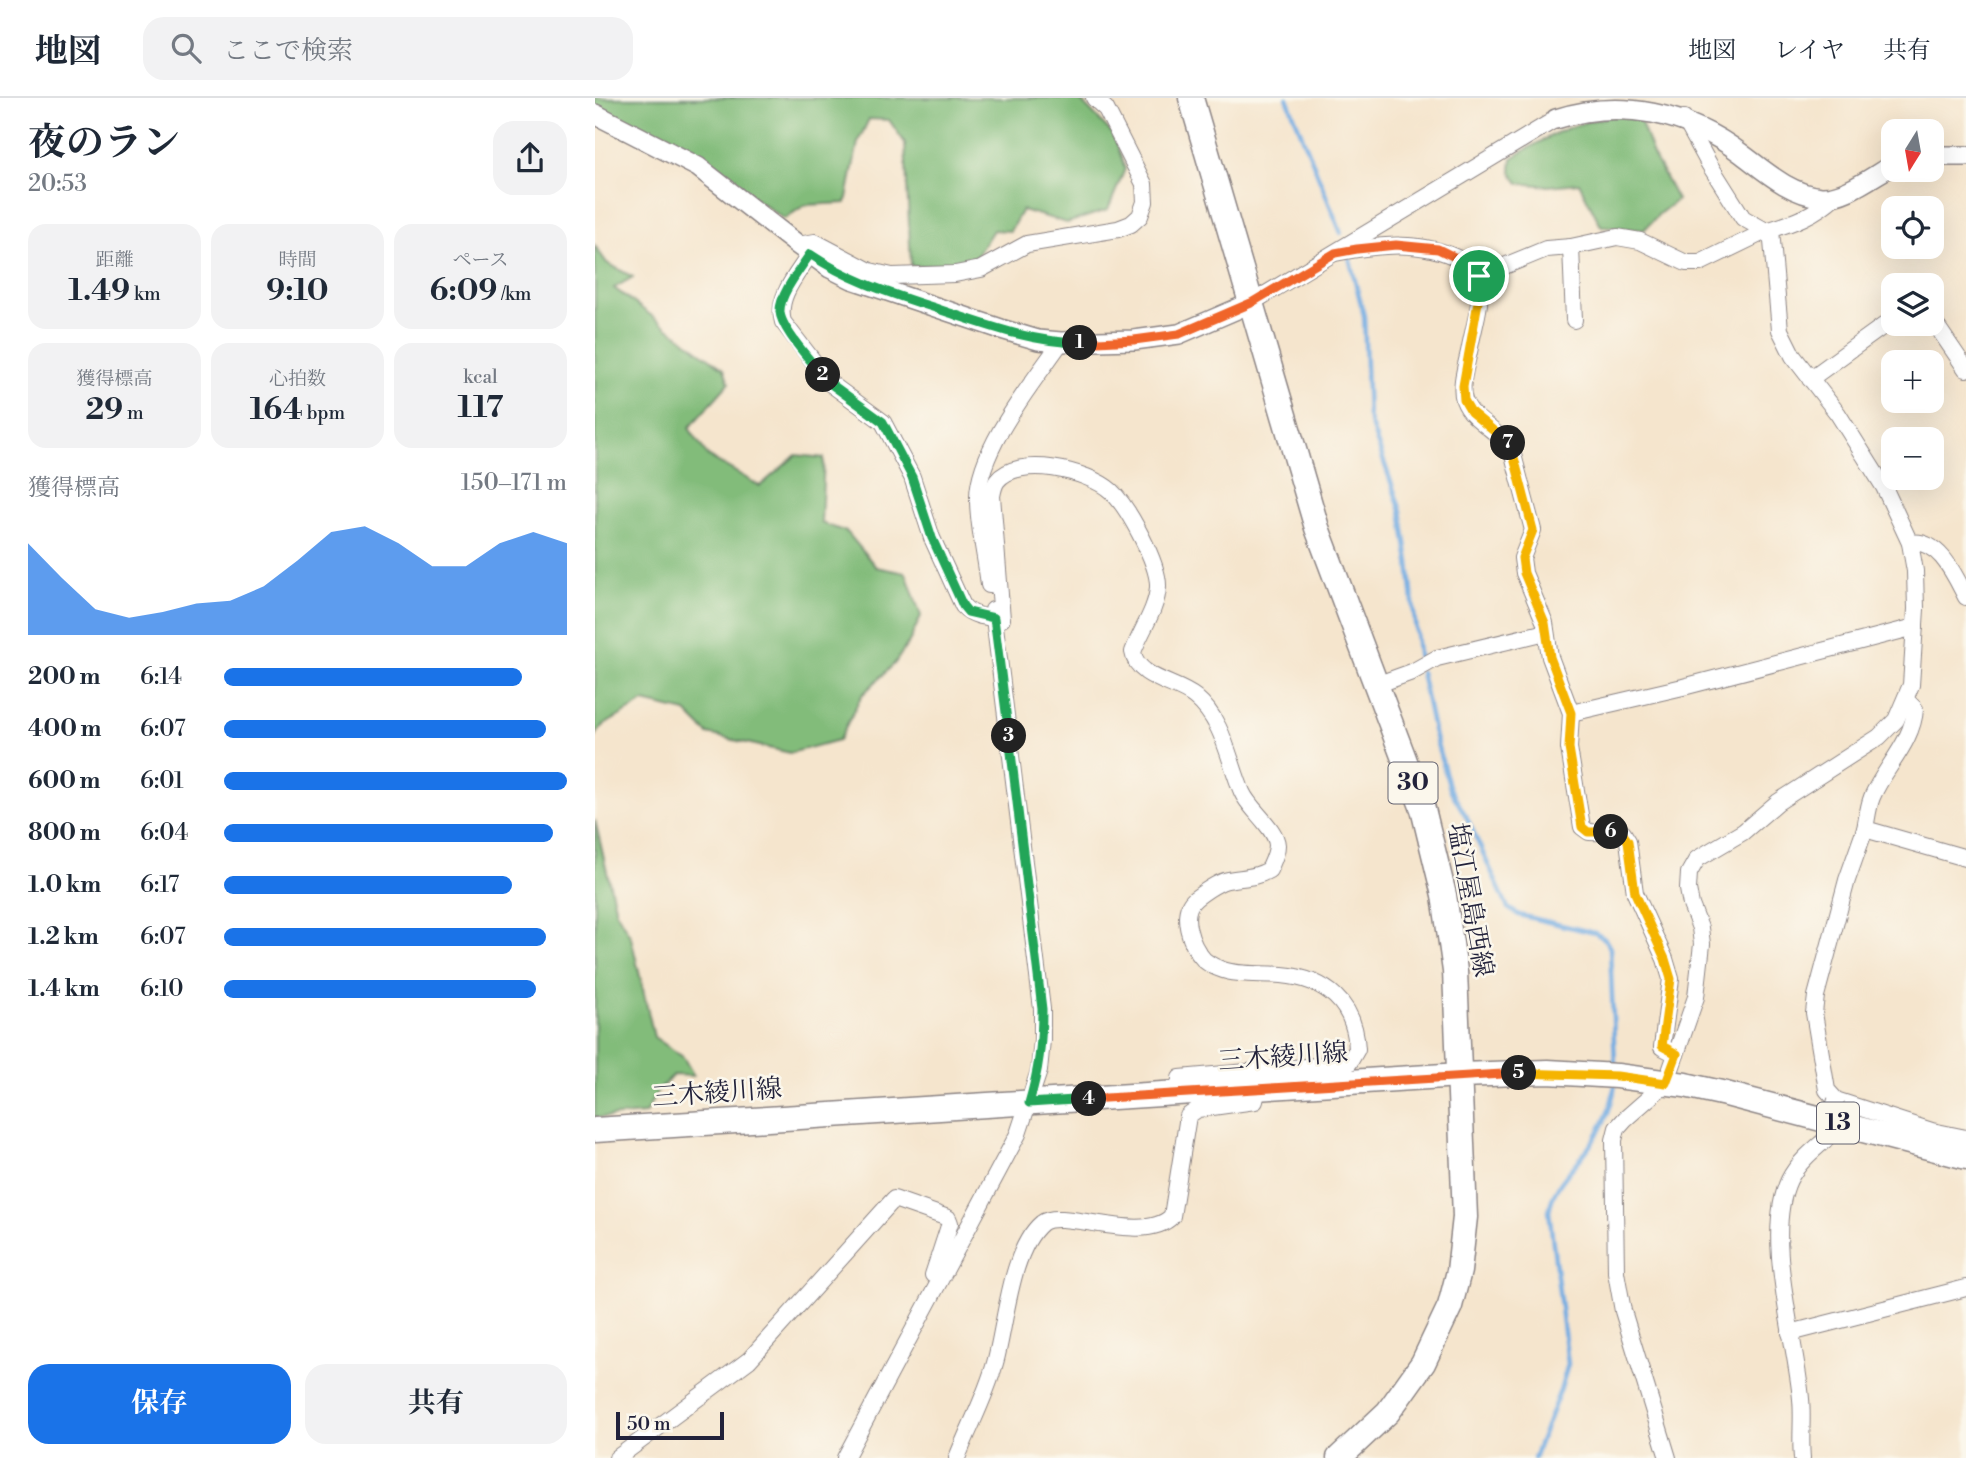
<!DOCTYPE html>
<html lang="ja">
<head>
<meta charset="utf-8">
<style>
  :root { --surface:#fff; --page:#f2f2f3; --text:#1f2937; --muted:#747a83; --line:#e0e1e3; --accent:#1a73e8 }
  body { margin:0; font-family:"Libre Bodoni","Noto Serif JP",serif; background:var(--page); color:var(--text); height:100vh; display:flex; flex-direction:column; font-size:26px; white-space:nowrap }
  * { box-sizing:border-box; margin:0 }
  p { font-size:23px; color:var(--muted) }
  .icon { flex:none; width:38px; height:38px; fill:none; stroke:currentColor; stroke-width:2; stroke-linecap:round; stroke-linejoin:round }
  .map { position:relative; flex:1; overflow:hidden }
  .details { display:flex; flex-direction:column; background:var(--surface); width:595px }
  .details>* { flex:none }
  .needle { width:46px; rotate:191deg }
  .controls { position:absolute; left:1286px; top:21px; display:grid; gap:14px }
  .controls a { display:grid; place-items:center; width:63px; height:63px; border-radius:14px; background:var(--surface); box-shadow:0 7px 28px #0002; font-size:35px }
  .scale { position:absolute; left:21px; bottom:18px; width:108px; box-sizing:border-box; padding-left:7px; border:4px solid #22223b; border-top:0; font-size:19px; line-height:24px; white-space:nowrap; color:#22223b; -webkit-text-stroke:5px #fbf7ec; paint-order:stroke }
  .pin { position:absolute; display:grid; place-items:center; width:60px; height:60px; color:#fff; margin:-30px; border:4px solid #fff; border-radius:50%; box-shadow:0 2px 7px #0007 }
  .km { position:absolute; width:35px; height:35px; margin:-18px; border-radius:50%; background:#222; color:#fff; font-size:19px; line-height:35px; text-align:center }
  .round { display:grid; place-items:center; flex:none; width:74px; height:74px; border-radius:21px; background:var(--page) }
  .summary { display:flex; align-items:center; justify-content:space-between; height:119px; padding:0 28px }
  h1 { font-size:38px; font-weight:700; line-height:52px }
  .stats { display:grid; grid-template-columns:repeat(3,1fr); gap:10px; height:119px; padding:7px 28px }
  .stats div { display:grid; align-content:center; border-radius:18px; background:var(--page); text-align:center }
  .stats b { font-size:30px; font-weight:700 }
  .stats small { font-size:19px; font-weight:400 }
  .stats p { font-size:19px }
  .chart { height:196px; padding:14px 28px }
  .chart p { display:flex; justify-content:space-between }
  .chart svg { width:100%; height:126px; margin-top:7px; fill:var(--accent); opacity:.7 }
  .primary-button { display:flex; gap:14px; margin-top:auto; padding:14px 28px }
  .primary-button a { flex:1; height:80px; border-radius:21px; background:var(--accent); color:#fff; font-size:28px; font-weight:700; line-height:80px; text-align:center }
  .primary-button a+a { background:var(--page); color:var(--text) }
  ul { padding:0 28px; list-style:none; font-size:23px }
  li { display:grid; grid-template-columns:112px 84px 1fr; align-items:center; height:52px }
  li i { height:18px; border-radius:9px; background:var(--accent) }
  header { display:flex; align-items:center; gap:42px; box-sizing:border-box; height:98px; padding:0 35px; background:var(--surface); border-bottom:2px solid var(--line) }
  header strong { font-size:33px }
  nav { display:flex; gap:38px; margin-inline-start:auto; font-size:24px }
  .search { width:490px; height:63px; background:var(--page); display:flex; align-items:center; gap:18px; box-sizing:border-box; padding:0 24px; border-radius:21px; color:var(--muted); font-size:26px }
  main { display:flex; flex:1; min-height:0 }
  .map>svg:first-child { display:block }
  .forest { fill:#82bc7a; stroke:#526f5a; stroke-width:2 }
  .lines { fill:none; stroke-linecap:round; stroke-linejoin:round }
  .stream { stroke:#72ace2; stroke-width:4.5 }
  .minor-casing { stroke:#8c8484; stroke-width:18 }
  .tertiary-casing { stroke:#8c8484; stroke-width:22 }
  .primary-casing { stroke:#8c8484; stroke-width:27 }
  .minor { stroke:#fff; stroke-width:16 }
  .tertiary { stroke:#fff; stroke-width:19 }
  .primary { stroke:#fff; stroke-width:24 }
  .minor-bridge-casing { stroke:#8c8484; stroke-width:18; stroke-linecap:butt }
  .minor-bridge { stroke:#fff; stroke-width:16 }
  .split-1-casing { stroke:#fff; stroke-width:14 }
  .split-2-casing { stroke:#fff; stroke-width:14 }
  .split-3-casing { stroke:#fff; stroke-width:14 }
  .split-4-casing { stroke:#fff; stroke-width:14 }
  .split-5-casing { stroke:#fff; stroke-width:14 }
  .split-6-casing { stroke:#fff; stroke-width:14 }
  .split-7-casing { stroke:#fff; stroke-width:14 }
  .split-8-casing { stroke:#fff; stroke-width:14 }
  .split-1 { stroke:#f0652b; stroke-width:9 }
  .split-2 { stroke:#22a559; stroke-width:9 }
  .split-3 { stroke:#22a559; stroke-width:9 }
  .split-4 { stroke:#22a559; stroke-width:9 }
  .split-5 { stroke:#f0652b; stroke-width:9 }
  .split-6 { stroke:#f5b400; stroke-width:9 }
  .split-7 { stroke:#f5b400; stroke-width:9 }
  .split-8 { stroke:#f5b400; stroke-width:9 }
  .labels { text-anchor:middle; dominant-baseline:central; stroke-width:5; stroke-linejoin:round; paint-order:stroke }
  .shield { fill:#fbf7ec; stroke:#636270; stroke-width:2 }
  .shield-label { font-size:24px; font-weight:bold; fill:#22223b }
  .street-label { font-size:26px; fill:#22223b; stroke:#fbf7ec }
</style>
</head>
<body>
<header>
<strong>地図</strong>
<div class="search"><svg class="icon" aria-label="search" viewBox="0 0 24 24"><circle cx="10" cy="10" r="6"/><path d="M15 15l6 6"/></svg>ここで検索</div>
<nav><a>地図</a><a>レイヤ</a><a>共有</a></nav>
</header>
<main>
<section class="details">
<div class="summary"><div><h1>夜のラン</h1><p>20:53</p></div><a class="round"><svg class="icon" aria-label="share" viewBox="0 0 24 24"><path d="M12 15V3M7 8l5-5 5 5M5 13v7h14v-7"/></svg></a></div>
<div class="stats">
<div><p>距離</p><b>1.49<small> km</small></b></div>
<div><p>時間</p><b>9:10</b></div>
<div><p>ペース</p><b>6:09<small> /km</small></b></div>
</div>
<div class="stats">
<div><p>獲得標高</p><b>29<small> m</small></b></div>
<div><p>心拍数</p><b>164<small> bpm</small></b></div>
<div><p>kcal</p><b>117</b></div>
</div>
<div class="chart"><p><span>獲得標高</span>150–171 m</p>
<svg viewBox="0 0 160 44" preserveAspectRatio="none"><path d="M0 44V12L10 24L20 35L30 38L40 36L50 33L60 32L70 27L80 18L90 8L100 6L110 12L120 20L130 20L140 12L150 8L160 12V44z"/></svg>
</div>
<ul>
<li><b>200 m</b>6:14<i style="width:87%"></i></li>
<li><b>400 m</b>6:07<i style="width:94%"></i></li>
<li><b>600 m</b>6:01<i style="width:100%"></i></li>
<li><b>800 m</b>6:04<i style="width:96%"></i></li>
<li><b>1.0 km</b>6:17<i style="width:84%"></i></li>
<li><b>1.2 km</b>6:07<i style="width:94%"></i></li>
<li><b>1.4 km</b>6:10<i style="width:91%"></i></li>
</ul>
<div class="primary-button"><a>保存</a><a>共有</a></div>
</section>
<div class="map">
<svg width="1371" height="1360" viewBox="0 0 1371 1360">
  <rect width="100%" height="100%" fill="#fbf7ec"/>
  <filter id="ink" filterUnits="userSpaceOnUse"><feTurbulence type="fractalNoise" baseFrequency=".0143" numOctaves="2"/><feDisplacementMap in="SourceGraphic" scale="14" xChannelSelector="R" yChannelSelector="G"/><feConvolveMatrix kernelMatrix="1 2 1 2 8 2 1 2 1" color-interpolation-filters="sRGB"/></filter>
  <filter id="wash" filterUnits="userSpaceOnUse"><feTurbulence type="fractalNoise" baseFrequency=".00686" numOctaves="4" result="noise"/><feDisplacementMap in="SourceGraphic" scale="28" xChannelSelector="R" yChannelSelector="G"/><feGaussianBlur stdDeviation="1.57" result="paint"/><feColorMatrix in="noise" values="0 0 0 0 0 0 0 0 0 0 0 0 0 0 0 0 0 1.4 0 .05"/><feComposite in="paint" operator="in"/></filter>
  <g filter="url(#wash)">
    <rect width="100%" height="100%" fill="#f5e5cd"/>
    <g class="forest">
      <polygon points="0,0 483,0 519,37 530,71 513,112 472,125 427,112 415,133 398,132 376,167 316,168 310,45 294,22 274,21 263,44 251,105 210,107 189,121 122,74 0,9"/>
      <path d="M1026,17l19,5 13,35 24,45 -18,14 -15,16 -43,-4 -22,-43 -31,3 -29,-3 -8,-11 1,-14c40,-24 62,-37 109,-43z"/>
      <polygon points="0,148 12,165 38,179 19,190 129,271 134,285 94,330 113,358 165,388 201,357 229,360 226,425 252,434 281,469 311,475 326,518 315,542 300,565 267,597 244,642 195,655 113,636 91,614 49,604 9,627 0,638"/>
      <polygon points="0,722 21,813 36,839 59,939 88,959 99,978 78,977 62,994 50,1016 0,1020"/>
    </g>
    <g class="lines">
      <g class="stream">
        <polyline points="692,0 746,135"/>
        <polyline points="754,159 769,218 773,318 806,413 814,464 824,565"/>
        <polyline points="826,574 838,632 855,691 871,718 913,810 924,817 1000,835 1010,841 1015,850 1020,966"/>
        <path d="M939,1360l27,-70 7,-24 -19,-153c4,-23 17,-35 31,-52 17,-21 32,-48 35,-75"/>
      </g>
    </g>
  </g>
  <g filter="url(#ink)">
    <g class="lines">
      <g class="minor-casing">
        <g id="minor">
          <path d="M1089,20l25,46 34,54 23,13c27,-8 49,-16 69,-35"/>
          <polyline points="203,147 220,144 275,173 297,178 360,176 386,171 432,146 523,131 536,126 545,118 550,104 549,86 511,11 499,0"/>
          <polyline points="976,149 979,222"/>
          <path d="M740,155c43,-8 87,-14 126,7 8,4 17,9 18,18 4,22 -5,48 -9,69 -3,16 -11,38 -6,53 8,22 37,31 48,51l21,79 -11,28 2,15 21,50 5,34 21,56 -2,35 13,79 7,5 34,1 5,8 7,52 30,66 6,20 -9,68 14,7"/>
          <path d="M215,156c-13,21 -34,43 -27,68l48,62 52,38 29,55 20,61 31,68c10,11 25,11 39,13l-10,-123c1,-5 2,-11 5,-15 21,-27 92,-10 114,10 17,16 48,73 47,96 -1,22 -18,45 -25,65 4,27 44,30 62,45 29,24 33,62 47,95 7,17 34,36 35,53 0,9 -5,18 -8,25 -14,8 -26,7 -41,10 -11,2 -24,12 -32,18 -18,14 -5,48 8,62 5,4 13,8 19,10 18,6 40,3 59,5 44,4 73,28 75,74l-8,14 -169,15 -1,15"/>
          <polyline points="885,178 951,151 976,149 1022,139 1045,143 1091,165 1105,165 1171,133"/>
          <polyline points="656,205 961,21"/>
          <polyline points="1337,221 1371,271"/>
          <polyline points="1215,281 1298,221"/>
          <path d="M1315,445c29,-5 45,33 56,54"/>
          <path d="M394,487c-3,-28 -11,-58 -11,-86 -1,-49 56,-118 83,-157"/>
          <polyline points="781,587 817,574 842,560 951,534"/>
          <path d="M1311,602l9,9c-2,33 -31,59 -43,88 -4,10 -5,22 -7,32l101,29"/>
          <polyline points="976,615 1088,589 1320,529"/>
          <polyline points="1270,731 1252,782 1221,898 1219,915 1232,992 1241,1002 1337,1033 1371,1040"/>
          <polyline points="1195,1235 1371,1190"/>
          <polyline points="22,1360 154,1262 299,1101 353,1120 355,1125 338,1177"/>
          <polyline points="250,1360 423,1036 444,973 447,942 447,911 398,512"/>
          <path d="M362,1360c12,-31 29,-62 38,-95 11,-39 15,-113 47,-140 20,-16 102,23 130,-7l16,-100 10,-7 57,-8 3,-13"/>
          <polyline points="1073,1360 1028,1213 1021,1174 1019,1042 1022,1030 1030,1021 1071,985 1101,899 1107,846 1105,830 1096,807 1093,791 1094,775 1102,761 1148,734 1183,704 1284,639 1301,622 1316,587 1321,511 1320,473 1315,445 1289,389 1243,316 1198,258 1185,232 1176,132"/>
          <path d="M1207,1360c-2,-20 1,-40 -1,-59 -5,-60 -38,-163 -12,-219 8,-16 22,-28 36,-40"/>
        </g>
      </g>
      <g class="tertiary-casing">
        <g id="tertiary">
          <polyline points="0,16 103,69 203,147 235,170 257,181 406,231 443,242 466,244 539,242 584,236 656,205"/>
          <path d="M961,21c65,-21 132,-6 186,35 24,18 48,40 79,43 25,1 51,-21 72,-32"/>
          <polyline points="1337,58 1371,58"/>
        </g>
      </g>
      <g class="primary-casing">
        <g id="primary">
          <polyline points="596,0 722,430 828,711 849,797 860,873 870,1119 864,1173 855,1208 828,1265 793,1314 744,1360"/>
          <polyline points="0,1032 865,977 953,974 1022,978 1090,987 1131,996 1371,1059"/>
        </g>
      </g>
      <use href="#minor" class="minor"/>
      <use href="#tertiary" class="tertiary"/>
      <use href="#primary" class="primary"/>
      <g class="minor-bridge-casing">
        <polyline id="minor-bridge" points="1230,1042 1241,1002"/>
      </g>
      <use href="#minor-bridge" class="minor-bridge"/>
    </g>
  </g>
  <g class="lines" filter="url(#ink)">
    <g class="split-1-casing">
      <polyline id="split-1" points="485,245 539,242 584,236 656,205 740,155 762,151 801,147 843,151 878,168 884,178"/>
    </g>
    <g class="split-2-casing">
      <path id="split-2" d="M228,277c-11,-12 -42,-47 -43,-63 -1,-17 21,-44 30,-58 41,28 86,41 134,57 45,15 88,31 136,32"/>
    </g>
    <g class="split-3-casing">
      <polyline id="split-3" points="228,277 236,286 288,324 317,379 337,440 368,508 373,514 399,520 414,638"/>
    </g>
    <g class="split-4-casing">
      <path id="split-4" d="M414,638l33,273c0,34 -3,61 -13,94l60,-4"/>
    </g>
    <g class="split-5-casing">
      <polyline id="split-5" points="494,1001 924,975"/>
    </g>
    <g class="split-6-casing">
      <polyline id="split-6" points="924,975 1022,978 1071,985 1082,956 1067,948 1076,881 1070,861 1040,795 1033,743 1028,736 1016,734"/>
    </g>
    <g class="split-7-casing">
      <polyline id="split-7" points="913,345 917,352 938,432 927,460 929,475 950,525 955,559 976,615 974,650 987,729 993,734 1016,734"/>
    </g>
    <g class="split-8-casing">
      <polyline id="split-8" points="884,178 883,204 868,288 869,302 876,314 913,345"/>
    </g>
    <use href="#split-1" class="split-1"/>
    <use href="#split-2" class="split-2"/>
    <use href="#split-3" class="split-3"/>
    <use href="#split-4" class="split-4"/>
    <use href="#split-5" class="split-5"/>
    <use href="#split-6" class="split-6"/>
    <use href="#split-7" class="split-7"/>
    <use href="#split-8" class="split-8"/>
  </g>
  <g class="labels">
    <g class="shield">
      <rect x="793.5" y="664.5" width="49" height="41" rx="5"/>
      <rect x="1222" y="1004.5" width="42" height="41" rx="5"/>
    </g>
    <g class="shield-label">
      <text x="818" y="685">30</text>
      <text x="1243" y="1025">13</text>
    </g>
    <g class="street-label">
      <text transform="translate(875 802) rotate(80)">塩江屋島西線</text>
      <text transform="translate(688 959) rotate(-4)">三木綾川線</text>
      <text transform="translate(122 995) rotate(-4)">三木綾川線</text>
    </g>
  </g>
</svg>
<div class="controls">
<a><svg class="needle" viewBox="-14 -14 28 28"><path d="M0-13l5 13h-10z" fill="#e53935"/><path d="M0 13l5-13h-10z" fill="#747a83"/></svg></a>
<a><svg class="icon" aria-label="locate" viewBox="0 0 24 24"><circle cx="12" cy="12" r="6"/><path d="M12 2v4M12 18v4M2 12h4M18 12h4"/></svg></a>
<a><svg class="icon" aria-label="layers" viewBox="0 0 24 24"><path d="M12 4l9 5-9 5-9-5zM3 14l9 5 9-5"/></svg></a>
<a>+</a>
<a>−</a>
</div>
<div class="scale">50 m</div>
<div class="pin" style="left:884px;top:178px;background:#1e9e55"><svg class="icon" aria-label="arrive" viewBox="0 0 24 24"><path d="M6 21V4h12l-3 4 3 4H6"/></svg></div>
<b class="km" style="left:485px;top:245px">1</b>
<b class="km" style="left:228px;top:277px">2</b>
<b class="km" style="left:414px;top:638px">3</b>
<b class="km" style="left:494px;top:1001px">4</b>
<b class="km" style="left:924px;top:975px">5</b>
<b class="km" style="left:1016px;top:734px">6</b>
<b class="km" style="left:913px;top:345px">7</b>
</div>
</main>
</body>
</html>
